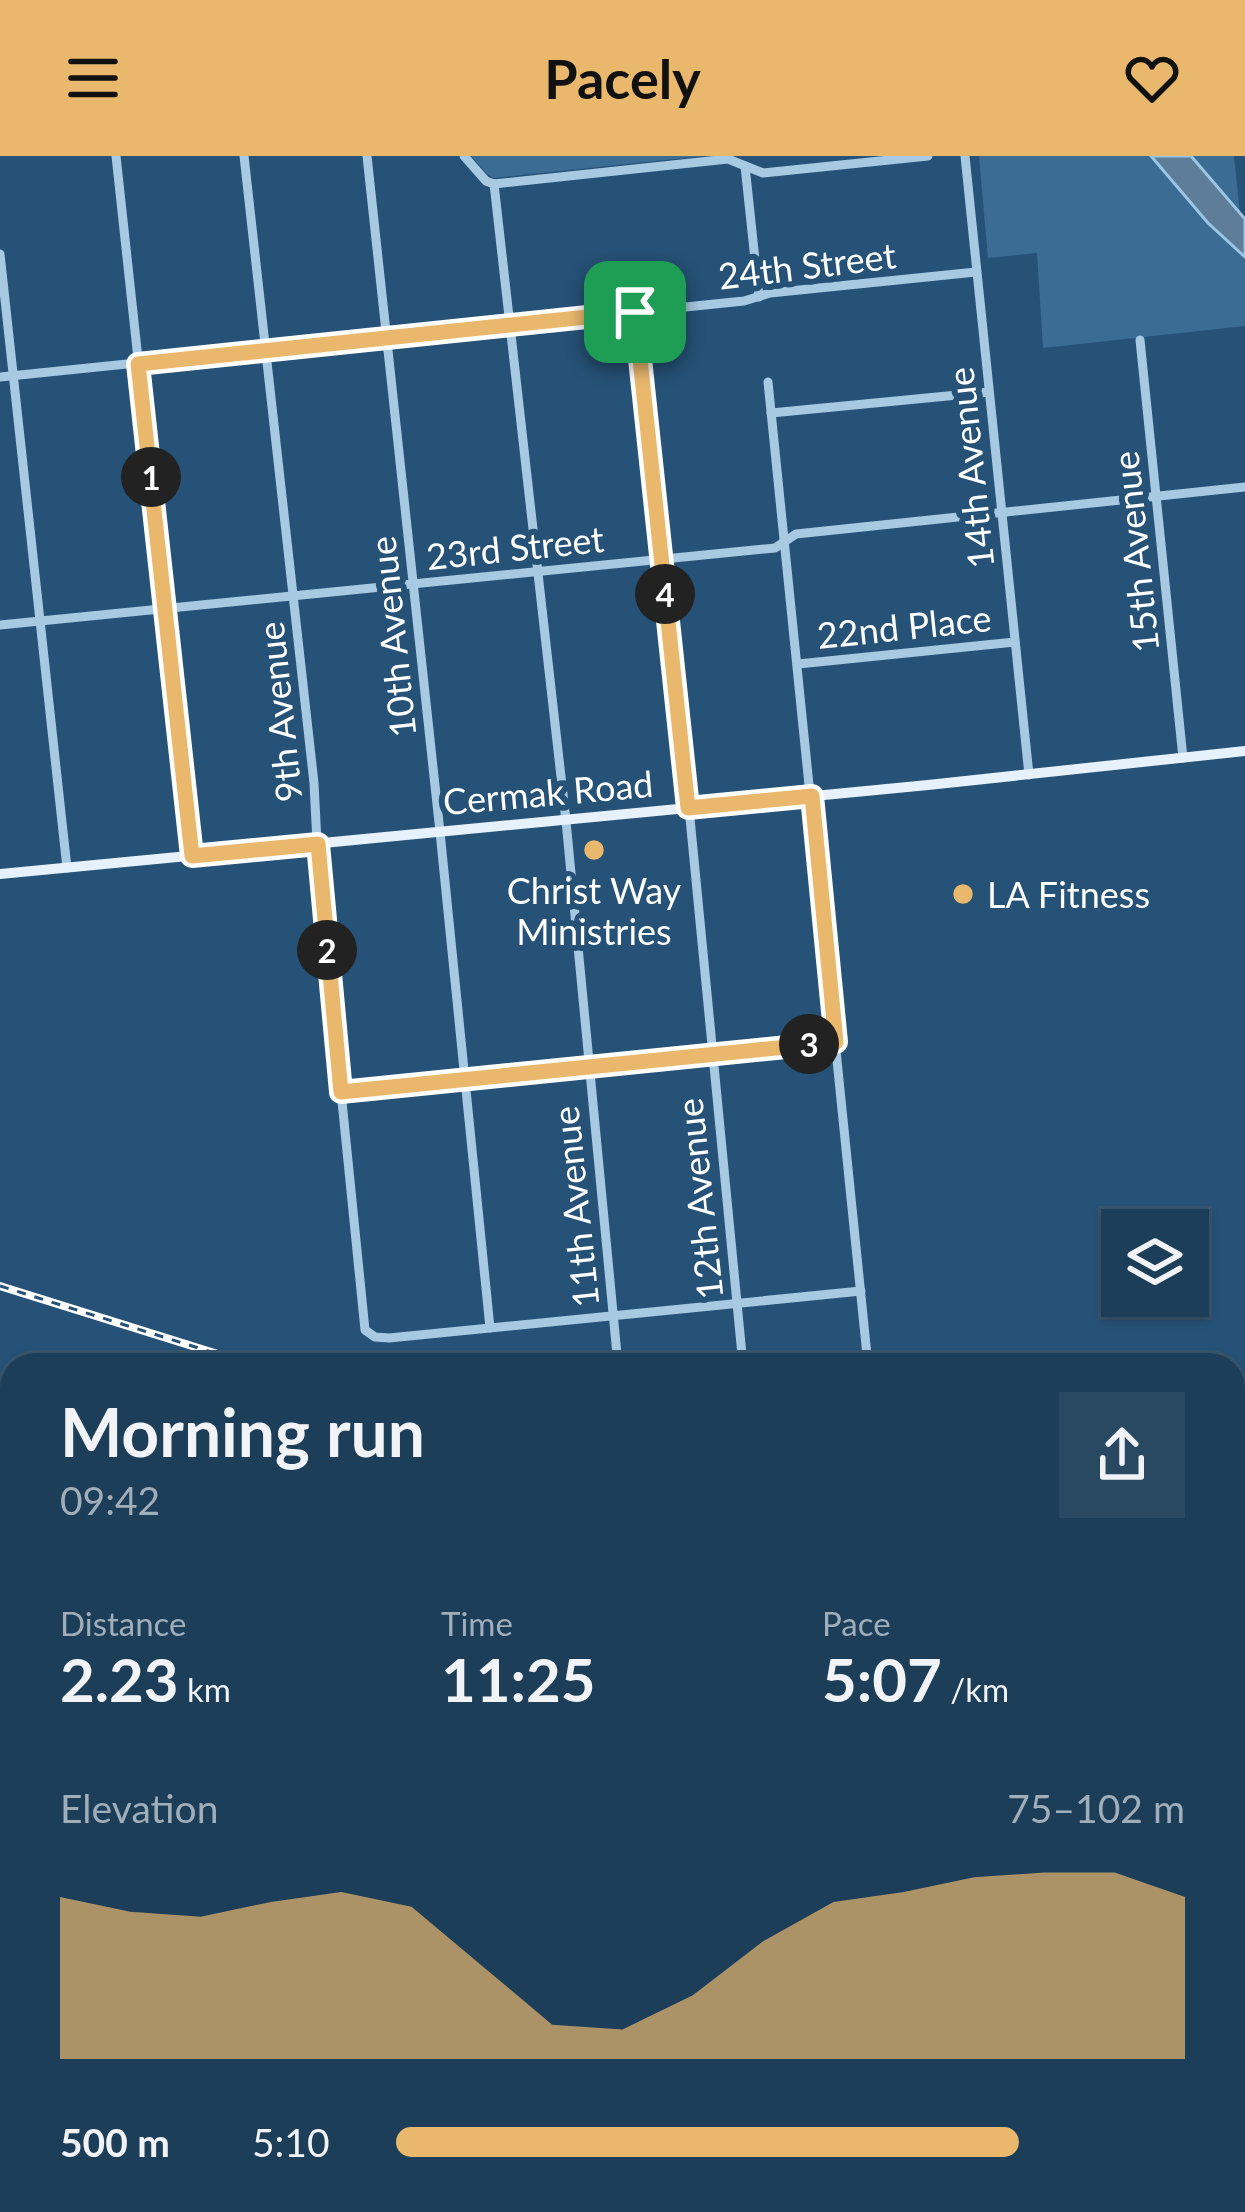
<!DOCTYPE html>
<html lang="en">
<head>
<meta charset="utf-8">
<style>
  :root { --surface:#1c3e59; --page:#294962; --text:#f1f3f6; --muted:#a0aeba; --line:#3a576f; --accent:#eab86d }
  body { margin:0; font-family:Lato,sans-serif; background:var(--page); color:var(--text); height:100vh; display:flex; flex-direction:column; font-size:45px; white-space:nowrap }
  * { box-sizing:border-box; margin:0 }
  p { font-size:39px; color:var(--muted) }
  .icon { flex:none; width:66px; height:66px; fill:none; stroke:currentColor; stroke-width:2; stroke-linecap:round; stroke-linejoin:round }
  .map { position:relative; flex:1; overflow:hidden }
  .panel { position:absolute; left:0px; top:1197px; width:1245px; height:861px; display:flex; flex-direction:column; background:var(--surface); border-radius:36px 36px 0 0; box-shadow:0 3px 9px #0004,0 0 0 3px var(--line) }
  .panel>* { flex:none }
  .tools { position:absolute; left:1101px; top:1053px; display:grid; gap:24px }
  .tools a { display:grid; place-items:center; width:108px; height:108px; border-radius:0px; background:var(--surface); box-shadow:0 3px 9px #0004,0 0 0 3px var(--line); font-size:60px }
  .pin { position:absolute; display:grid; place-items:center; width:102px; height:102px; color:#fff; margin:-51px; border-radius:24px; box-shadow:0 6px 18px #0006 }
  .km { position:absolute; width:60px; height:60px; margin:-30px; border-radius:50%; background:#222; color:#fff; font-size:33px; line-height:60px; text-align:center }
  .round { display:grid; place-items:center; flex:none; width:126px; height:126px; border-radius:0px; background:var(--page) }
  .head { display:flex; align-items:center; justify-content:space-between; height:204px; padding:0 60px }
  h1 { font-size:66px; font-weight:700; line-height:90px }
  .stats { display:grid; grid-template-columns:repeat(3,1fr); gap:18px; height:204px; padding:12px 60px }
  .stats div { display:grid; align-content:center }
  .stats b { font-size:60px; font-weight:700 }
  .stats small { font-size:33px; font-weight:400 }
  .stats p { font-size:33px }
  .chart { height:336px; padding:24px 60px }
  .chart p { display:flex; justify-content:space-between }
  .chart svg { width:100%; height:216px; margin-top:12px; fill:var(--accent); opacity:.7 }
  ul { padding:0 60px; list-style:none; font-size:39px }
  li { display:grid; grid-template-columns:192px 144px 1fr; align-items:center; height:90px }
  li i { height:30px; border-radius:15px; background:var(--accent) }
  header { display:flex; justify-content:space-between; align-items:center; height:156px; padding:0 60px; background:var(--accent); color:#111; font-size:54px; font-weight:700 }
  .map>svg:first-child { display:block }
  .green { fill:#3a6c94 }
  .water { fill:#5d7d98; stroke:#9cc5e3; stroke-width:3 }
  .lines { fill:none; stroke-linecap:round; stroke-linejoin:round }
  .minor { stroke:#a8c9e2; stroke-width:9 }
  .major { stroke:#e6f1fc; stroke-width:10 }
  .rail-casing { stroke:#fff; stroke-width:8 }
  .rail { stroke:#265277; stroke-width:3; stroke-dasharray:9; stroke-linecap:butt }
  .route-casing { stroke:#fff; stroke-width:24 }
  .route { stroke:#eab86d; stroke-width:15 }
  .poi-dot { fill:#eab86d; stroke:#265277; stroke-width:4.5 }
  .labels { text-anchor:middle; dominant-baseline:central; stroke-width:12; stroke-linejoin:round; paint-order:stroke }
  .street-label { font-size:36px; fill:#fff; stroke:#265277 }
  .poi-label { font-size:36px; fill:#fff; stroke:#265277 }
</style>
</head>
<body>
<header><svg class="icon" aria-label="menu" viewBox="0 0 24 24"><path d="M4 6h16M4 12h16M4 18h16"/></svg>Pacely<svg class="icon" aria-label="heart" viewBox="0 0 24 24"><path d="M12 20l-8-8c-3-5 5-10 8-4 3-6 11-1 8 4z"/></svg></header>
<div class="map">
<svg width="1245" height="2056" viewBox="0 0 1245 2056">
  <rect width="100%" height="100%" fill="#265277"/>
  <g class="green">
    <polygon points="471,0 704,0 494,22 488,19"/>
    <polygon points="979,0 1234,0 1245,105 1245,170 1043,192 1037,97 988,102"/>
  </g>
  <polygon class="water" points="1151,0 1191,0 1245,63 1245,101 1208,67"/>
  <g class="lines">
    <g class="minor">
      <polyline points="116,0 192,700"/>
      <polyline points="244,0 314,627 318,707 365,1174 375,1181 389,1182 861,1135"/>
      <polyline points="367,0 440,676 490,1172"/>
      <polyline points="464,0 486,25 494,28"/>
      <polyline points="965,0 1029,619"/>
      <polyline points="745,10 759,141"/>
      <polyline points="494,28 566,665 618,1209"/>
      <polyline points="494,28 728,3 763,17 928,0"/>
      <polyline points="0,98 67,712"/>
      <polyline points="635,156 689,652 743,1209"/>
      <polyline points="1140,184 1183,602"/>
      <polyline points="0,221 744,145 770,137 976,116"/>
      <polyline points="768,226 868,1209"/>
      <polyline points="771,257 989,236"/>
      <polyline points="0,469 775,392 796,378 1245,331"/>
      <polyline points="798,508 1015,486"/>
      <polyline points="341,936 836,886"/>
      <polyline points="0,1250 12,1256"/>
      <polyline points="0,1432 12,1558"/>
      <polyline points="1233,1596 1245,1595"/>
      <polyline points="0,1791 12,1790"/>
      <polyline points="0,1843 12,1842"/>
      <polyline points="1233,1848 1245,1846"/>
      <polyline points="0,1941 12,1939"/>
      <polyline points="0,1992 12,1991"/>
      <polyline points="59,2046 59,2056"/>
      <polyline points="432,2046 433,2056"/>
      <polyline points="453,2046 454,2056"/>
      <polyline points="573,2046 574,2056"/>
      <polyline points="698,2046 699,2056"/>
      <polyline points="824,2046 825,2056"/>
      <polyline points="950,2046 951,2056"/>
      <polyline points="1076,2046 1076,2056"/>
      <polyline points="1201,2046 1202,2056"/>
    </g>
    <polyline class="major" points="0,718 928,629 1245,595"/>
    <g class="rail-casing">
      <g id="rail">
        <polyline points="0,1130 253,1209"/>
        <polyline points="1233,1515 1245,1519"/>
      </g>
    </g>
    <use href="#rail" class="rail"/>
  </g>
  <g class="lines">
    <g class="route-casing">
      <polygon id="route" points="635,156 688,652 812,640 836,886 341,936 318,688 192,700 138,208"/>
    </g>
    <use href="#route" class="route"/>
  </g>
  <g class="poi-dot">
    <circle cx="594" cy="694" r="12"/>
    <circle cx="963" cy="738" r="12"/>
  </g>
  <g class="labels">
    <g class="street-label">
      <text transform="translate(807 109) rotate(-7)">24th Street</text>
      <text transform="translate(970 312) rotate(-96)">14th Avenue</text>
      <text transform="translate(515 391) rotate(-6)">23rd Street</text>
      <text transform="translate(1135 396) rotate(-96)">15th Avenue</text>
      <text transform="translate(904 470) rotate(-6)">22nd Place</text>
      <text transform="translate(392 481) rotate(-96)">10th Avenue</text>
      <text transform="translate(279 556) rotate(-96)">9th Avenue</text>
      <text transform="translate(548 636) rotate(-5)">Cermak Road</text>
      <text transform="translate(699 1043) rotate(-96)">12th Avenue</text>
      <text transform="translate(575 1051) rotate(-96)">11th Avenue</text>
    </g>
    <g class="poi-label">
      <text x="594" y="734">Christ Way<tspan x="594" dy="41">Ministries</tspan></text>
      <text x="987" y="738" text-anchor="start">LA Fitness</text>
    </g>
  </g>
</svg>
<div class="tools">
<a><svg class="icon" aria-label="layers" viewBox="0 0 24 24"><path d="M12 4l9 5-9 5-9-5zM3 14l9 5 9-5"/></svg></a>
</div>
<div class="pin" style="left:635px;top:156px;background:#1e9e55"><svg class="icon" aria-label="arrive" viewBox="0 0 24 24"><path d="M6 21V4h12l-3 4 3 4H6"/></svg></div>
<b class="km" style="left:151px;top:321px">1</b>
<b class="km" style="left:327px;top:794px">2</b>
<b class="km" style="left:809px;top:888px">3</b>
<b class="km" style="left:665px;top:438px">4</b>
<section class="panel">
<div class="head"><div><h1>Morning run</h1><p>09:42</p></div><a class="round"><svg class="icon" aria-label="share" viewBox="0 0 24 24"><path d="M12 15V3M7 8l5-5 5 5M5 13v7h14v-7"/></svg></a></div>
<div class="stats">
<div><p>Distance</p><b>2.23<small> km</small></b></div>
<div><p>Time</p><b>11:25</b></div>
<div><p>Pace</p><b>5:07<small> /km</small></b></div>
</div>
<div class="chart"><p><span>Elevation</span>75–102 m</p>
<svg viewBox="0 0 160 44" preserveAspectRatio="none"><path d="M0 44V11L10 14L20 15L30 12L40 10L50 13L60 25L70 37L80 38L90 31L100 20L110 12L120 10L130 7L140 6L150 6L160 11V44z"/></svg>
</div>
<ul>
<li><b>500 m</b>5:10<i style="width:79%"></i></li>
</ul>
</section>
</div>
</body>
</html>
